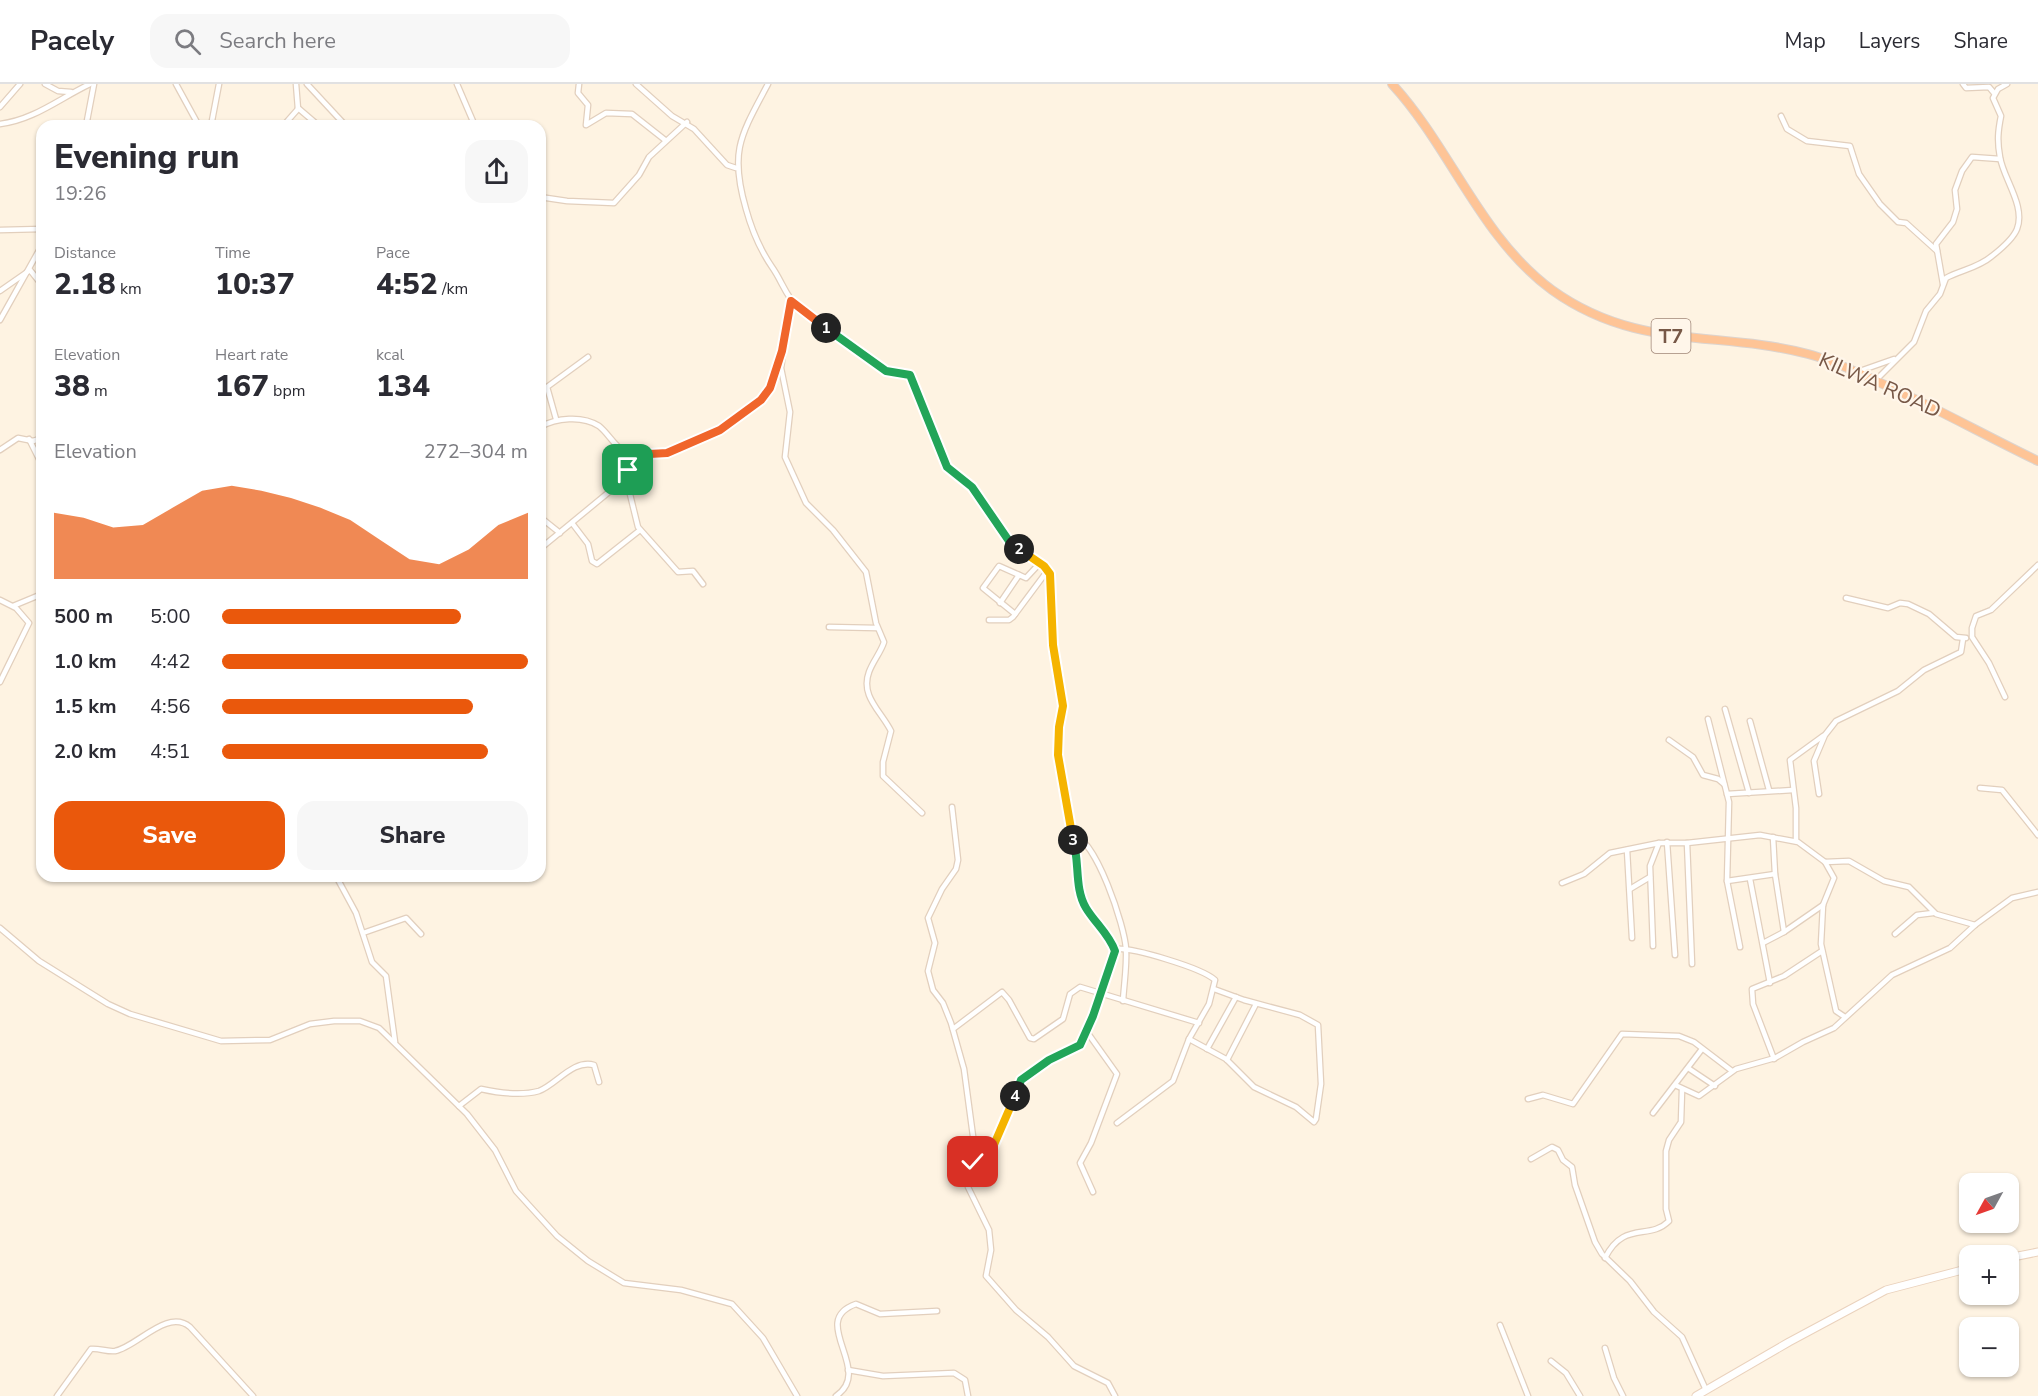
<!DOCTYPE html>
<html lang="en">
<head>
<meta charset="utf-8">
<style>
  :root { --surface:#fff; --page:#f7f7f7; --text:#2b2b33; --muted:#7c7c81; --line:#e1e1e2; --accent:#ea580c }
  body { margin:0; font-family:"Nunito Sans",sans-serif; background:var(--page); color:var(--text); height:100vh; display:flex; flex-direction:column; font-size:22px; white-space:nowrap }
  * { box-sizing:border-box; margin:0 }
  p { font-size:20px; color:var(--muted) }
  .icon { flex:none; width:33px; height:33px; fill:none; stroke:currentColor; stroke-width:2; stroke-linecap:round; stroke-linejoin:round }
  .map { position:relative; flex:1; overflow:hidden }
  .details { position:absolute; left:36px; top:36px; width:510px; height:762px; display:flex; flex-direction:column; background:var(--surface); border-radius:18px; box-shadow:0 2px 4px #0004 }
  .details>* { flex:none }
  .needle { width:39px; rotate:230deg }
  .tools { position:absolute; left:1959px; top:1089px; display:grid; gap:12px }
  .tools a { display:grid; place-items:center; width:60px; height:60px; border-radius:12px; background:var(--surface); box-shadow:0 2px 4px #0004; font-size:30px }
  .pin { position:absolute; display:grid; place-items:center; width:51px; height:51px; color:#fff; margin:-26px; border-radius:12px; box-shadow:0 3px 9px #0006 }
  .km { position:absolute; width:30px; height:30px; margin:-15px; border-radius:50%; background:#222; color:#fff; font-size:16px; line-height:30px; text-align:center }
  .round { display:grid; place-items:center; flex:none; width:63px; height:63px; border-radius:18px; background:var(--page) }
  .head { display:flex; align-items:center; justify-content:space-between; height:102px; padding:0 18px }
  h1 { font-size:33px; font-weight:800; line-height:45px }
  .stats { display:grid; grid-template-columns:repeat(3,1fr); gap:9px; height:102px; padding:6px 18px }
  .stats div { display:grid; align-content:center }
  .stats b { font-size:30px; font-weight:800 }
  .stats small { font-size:16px; font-weight:400 }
  .stats p { font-size:16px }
  .chart { height:168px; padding:12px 18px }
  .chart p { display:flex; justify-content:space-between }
  .chart svg { width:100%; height:108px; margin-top:6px; fill:var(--accent); opacity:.7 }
  .button { display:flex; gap:12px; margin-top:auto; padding:12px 18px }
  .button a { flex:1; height:69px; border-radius:18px; background:var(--accent); color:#fff; font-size:24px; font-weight:800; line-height:69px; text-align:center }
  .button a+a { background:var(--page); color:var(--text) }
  ul { padding:0 18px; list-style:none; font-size:20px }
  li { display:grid; grid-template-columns:96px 72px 1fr; align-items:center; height:45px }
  li i { height:15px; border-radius:8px; background:var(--accent) }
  header { display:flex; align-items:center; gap:36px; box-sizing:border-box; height:84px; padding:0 30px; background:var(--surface); border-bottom:2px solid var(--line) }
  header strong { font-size:28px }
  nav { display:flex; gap:33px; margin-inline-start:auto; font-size:21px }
  .search { width:420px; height:54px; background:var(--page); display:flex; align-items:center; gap:15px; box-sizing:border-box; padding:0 21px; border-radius:18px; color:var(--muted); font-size:22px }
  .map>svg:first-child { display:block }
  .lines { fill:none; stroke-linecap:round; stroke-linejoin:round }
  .minor-casing { stroke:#e2cfbd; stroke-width:7 }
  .secondary-casing { stroke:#ead2bd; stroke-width:9 }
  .trunk-casing { stroke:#dcd4cf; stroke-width:10 }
  .minor { stroke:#fff; stroke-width:4.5 }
  .secondary { stroke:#fff; stroke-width:7 }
  .trunk { stroke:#fec496; stroke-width:8 }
  .split-1-casing { stroke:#fff; stroke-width:12 }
  .split-2-casing { stroke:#fff; stroke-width:12 }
  .split-3-casing { stroke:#fff; stroke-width:12 }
  .split-4-casing { stroke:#fff; stroke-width:12 }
  .split-5-casing { stroke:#fff; stroke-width:12 }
  .split-1 { stroke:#f0652b; stroke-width:8 }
  .split-2 { stroke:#22a559; stroke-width:8 }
  .split-3 { stroke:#f5b400; stroke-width:8 }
  .split-4 { stroke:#22a559; stroke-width:8 }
  .split-5 { stroke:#f5b400; stroke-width:8 }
  .labels { text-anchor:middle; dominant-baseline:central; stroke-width:4.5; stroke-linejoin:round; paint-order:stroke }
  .shield { fill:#fff6ea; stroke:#a08778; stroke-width:1.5 }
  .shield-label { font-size:20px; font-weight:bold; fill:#775847 }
  .street-label { font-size:21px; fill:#775847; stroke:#fff6ea }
</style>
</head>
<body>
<header>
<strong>Pacely</strong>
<div class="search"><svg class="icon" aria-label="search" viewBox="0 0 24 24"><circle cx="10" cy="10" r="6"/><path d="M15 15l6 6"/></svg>Search here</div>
<nav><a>Map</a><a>Layers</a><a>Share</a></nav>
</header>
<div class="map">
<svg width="2038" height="1312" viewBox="0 0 2038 1312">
  <rect width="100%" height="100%" fill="#fef3e2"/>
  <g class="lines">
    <g class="minor-casing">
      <g id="minor">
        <polyline points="45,0 58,7 71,8"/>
        <polyline points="176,0 199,42"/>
        <polyline points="307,0 346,42"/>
        <polyline points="457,0 475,42"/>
        <polyline points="579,0 578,9 588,21 586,41 606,29 632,30 665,56"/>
        <polyline points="636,0 672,32 694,45 727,81 736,84"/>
        <path d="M768,0c-27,51 -39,67 -22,125 6,22 13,39 26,58 10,14 14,30 27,42l73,53 15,9 23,4 37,92 25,20 39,56 33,23 6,9 3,70 10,61 -4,21 -1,28 17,91 1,26 10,36 16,18 13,25 -26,78 -9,16 -31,15 -29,21 -27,66 -23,32"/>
        <polyline points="1963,0 1966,4 1989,3 1994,9"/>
        <polyline points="0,23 20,0"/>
        <polyline points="298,24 319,42"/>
        <polyline points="1781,32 1787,45 1807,57 1850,62 1859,90 1880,120 1898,138 1906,139 1937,167"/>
        <path d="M0,40c34,-4 60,-26 90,-40"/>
        <polyline points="86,42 94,0"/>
        <polyline points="211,42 219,0"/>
        <polyline points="283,42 298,25 296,0"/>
        <polyline points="540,113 567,117 614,119 639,91 649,73 687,38"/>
        <polyline points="0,146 42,145"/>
        <polyline points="1943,200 1936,160 1953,138 1957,125 1955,106 1962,87 1972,73 2000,75"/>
        <polyline points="0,207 30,186 42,201"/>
        <path d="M791,217l-10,67 9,44 -5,45 21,46 27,27 33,42 10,51 8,19c-3,10 -11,19 -15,30 -9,24 12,39 22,59l-8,31v14l39,37"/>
        <polyline points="0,236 42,161"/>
        <polyline points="1857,288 1894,275"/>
        <path d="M1875,297l39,-39 12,-31 14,-17 6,-16c15,-8 32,-10 46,-22 9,-7 21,-17 25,-27 9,-23 -14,-51 -17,-72 -3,-16 -2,-26 1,-41l-8,-18 5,-9 9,-5"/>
        <polyline points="556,335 547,303 588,273"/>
        <path d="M540,343c16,-9 42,-12 59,-1 10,8 15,20 27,27 36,12 121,-30 142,-62 7,-10 7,-24 12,-35"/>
        <polyline points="29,355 42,381"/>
        <polyline points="0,366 18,354 33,357 42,354"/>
        <polyline points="631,371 626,394 638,443 678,488 693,487 703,500"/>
        <polyline points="540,433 560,449"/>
        <polyline points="572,439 588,460 592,477 597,480 640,446"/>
        <polyline points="541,464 626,394"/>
        <polyline points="1846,514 1888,524 1900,519 1908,520 1929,530 1956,553 1966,554"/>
        <polyline points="0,516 16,524 29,539 0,598"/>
        <polyline points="1000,519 1019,491"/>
        <polyline points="13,522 42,510"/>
        <polyline points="1015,530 983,504 999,482 1026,494 1040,479"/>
        <polyline points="989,536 1009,536 1013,533 1048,486"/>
        <polyline points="829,543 877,544"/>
        <polyline points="2005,613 1989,579 1972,553 1972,544 1976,532 1991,526 2038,481"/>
        <polyline points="1725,625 1749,709"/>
        <polyline points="1708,635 1729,718 1727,797 1740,863"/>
        <polyline points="1750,637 1769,706"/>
        <polyline points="1669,656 1693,673 1703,691 1718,695 1724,700"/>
        <polyline points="1980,704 2002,706 2038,751"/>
        <polyline points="1727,710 1793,706"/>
        <polyline points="1819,710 1814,677 1825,651 1836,637 1898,607 1924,586 1961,568 1963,555"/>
        <polyline points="952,723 958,776 956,785 942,805 928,834 935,859 928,887 933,906 943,919 951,939 964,985 975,1067 968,1103 989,1146 991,1166 986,1192 1016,1226 1048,1253 1074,1282 1108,1299 1115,1312"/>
        <path d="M1072,750c24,4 53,93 54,115 1,17 -2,35 -3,52"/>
        <polyline points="1773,753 1775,790 1784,848"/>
        <polyline points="1796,757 1796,724 1790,676 1823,652"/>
        <polyline points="1667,758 1675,871"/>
        <polyline points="1687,759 1692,880"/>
        <polyline points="1627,766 1632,854"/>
        <polyline points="1825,778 1834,794 1823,821 1821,860 1836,927 1845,933"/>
        <polyline points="336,792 356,829 372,878 386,892 395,958"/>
        <polyline points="1750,795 1770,899"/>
        <polyline points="1727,797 1775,790"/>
        <polyline points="1562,799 1584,790 1610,769 1659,759 1687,759 1760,751 1798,758 1825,778 1849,777 1884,797 1909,803 1936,830 1975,841"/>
        <polyline points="1630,805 1650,793"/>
        <polyline points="0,844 39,877 108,920 130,930 221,957 270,956 310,940 334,937 360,937 379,944 467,1030 495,1066 516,1107 557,1152 588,1177 624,1199 681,1206 732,1220 763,1254 797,1312"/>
        <polyline points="363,849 406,834 421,850"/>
        <polyline points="1895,850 1917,831 1933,829"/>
        <polyline points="1763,859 1784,848 1823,821"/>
        <polyline points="1653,862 1650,782 1659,759"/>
        <path d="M1115,865c17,-2 87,19 100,31l-6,24 -20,35 -16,42 -56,42"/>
        <polyline points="953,945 1002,908 1009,916 1030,954 1034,955 1063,935 1070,910 1080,903 1199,939"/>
        <polyline points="1087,948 1117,990 1091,1059 1080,1079 1093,1108"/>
        <polyline points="1189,955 1226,975 1254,1003 1296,1023 1314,1038 1316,1035 1321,1000 1318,941 1300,931 1244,916 1214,905"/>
        <polyline points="1207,965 1236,913"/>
        <polyline points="1774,975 1753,920 1752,905 1784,892 1822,867"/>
        <polyline points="1227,976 1256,920"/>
        <polyline points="1688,984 1715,1002"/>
        <polyline points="1675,1001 1699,1012 1736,985 1775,974 1803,958 1834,944 1892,891 1950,864 1975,841 2012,814 2038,808"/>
        <polyline points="1528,1015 1543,1011 1573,1020 1622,950 1679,952 1694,958 1732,987"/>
        <path d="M459,1022l22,-17c18,4 40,7 58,2 17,-6 34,-32 55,-26l5,17"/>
        <polyline points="1653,1029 1702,965"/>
        <polyline points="1531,1075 1552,1063 1558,1066 1563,1076 1572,1083 1575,1101 1595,1158 1602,1170 1630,1197 1654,1228 1682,1253 1706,1306"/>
        <path d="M1605,1174c19,-38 44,-17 64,-37l-3,-12v-58l3,-11 12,-18 1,-32"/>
        <polyline points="1500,1241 1528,1312"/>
        <polyline points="1605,1264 1614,1294 1623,1312"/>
        <polyline points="1551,1277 1566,1289 1580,1312"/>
        <polyline points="848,1286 883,1292 954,1289 965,1296 968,1312"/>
        <path d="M57,1312l34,-47c8,-1 16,3 24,2 22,-4 52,-43 75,-24l63,69"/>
        <path d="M836,1312c39,-26 -29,-75 20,-92l24,10 57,-3"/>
      </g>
    </g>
    <g class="secondary-casing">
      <g id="secondary">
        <polyline points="2008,1174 2038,1168"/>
        <polyline points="1696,1312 1789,1258 1886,1206 1970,1184"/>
      </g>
    </g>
    <g class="trunk-casing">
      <path id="trunk" d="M1392,0c59,64 88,153 160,206 85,61 165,40 256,64 24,6 46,17 68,27 55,24 108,54 162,80"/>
    </g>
    <use href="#minor" class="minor"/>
    <use href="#secondary" class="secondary"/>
    <use href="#trunk" class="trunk"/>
  </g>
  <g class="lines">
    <g class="split-1-casing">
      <polyline id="split-1" points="628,386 632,371 667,369 720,346 761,316 770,304 782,267 791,217 826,244"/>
    </g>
    <g class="split-2-casing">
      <polyline id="split-2" points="826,244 886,287 910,291 947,383 972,403 1009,457 1019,465"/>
    </g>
    <g class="split-3-casing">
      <polyline id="split-3" points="1019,465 1044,482 1050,490 1053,561 1063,622 1059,643 1058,671 1073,756"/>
    </g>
    <g class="split-4-casing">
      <path id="split-4" d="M1015,1012l6,-16 28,-20 31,-15 13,-29 22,-65c-6,-17 -20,-28 -29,-43 -12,-20 -6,-46 -13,-68"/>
    </g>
    <g class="split-5-casing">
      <polyline id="split-5" points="973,1078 970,1095 993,1063 1015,1012"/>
    </g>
    <use href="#split-1" class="split-1"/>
    <use href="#split-2" class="split-2"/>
    <use href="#split-3" class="split-3"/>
    <use href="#split-4" class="split-4"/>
    <use href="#split-5" class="split-5"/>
  </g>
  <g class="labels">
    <rect class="shield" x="1651.5" y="235" width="39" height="34" rx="4.5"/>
    <g class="shield-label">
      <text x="1671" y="252">T7</text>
    </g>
    <g class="street-label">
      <text transform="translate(1880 301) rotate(24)">KILWA ROAD</text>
    </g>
  </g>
</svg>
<div class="tools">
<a><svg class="needle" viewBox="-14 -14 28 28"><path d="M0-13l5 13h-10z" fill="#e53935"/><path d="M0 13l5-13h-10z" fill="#7c7c81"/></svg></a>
<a>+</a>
<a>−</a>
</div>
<div class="pin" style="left:628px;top:386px;background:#1e9e55"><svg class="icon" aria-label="arrive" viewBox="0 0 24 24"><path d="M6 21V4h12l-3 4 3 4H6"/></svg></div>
<div class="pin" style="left:973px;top:1078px;background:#d93025"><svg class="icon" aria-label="check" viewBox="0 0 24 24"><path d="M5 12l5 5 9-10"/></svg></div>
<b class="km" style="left:826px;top:244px">1</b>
<b class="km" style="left:1019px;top:465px">2</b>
<b class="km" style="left:1073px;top:756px">3</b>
<b class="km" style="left:1015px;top:1012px">4</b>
<section class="details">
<div class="head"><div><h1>Evening run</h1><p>19:26</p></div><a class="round"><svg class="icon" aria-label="share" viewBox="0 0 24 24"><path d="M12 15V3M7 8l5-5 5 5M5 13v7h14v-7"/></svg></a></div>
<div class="stats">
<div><p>Distance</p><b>2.18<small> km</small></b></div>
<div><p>Time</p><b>10:37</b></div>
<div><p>Pace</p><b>4:52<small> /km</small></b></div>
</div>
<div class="stats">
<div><p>Elevation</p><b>38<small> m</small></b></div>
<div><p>Heart rate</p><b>167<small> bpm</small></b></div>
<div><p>kcal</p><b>134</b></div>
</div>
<div class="chart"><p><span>Elevation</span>272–304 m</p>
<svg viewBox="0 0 160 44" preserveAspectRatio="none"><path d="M0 44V17L10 19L20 23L30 22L40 15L50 8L60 6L70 8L80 11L90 15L100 20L110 28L120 36L130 38L140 32L150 22L160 17V44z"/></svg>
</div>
<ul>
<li><b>500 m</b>5:00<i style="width:78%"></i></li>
<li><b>1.0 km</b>4:42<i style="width:100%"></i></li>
<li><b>1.5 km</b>4:56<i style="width:82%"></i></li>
<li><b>2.0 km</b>4:51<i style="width:87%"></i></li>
</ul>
<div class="button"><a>Save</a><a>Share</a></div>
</section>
</div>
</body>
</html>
